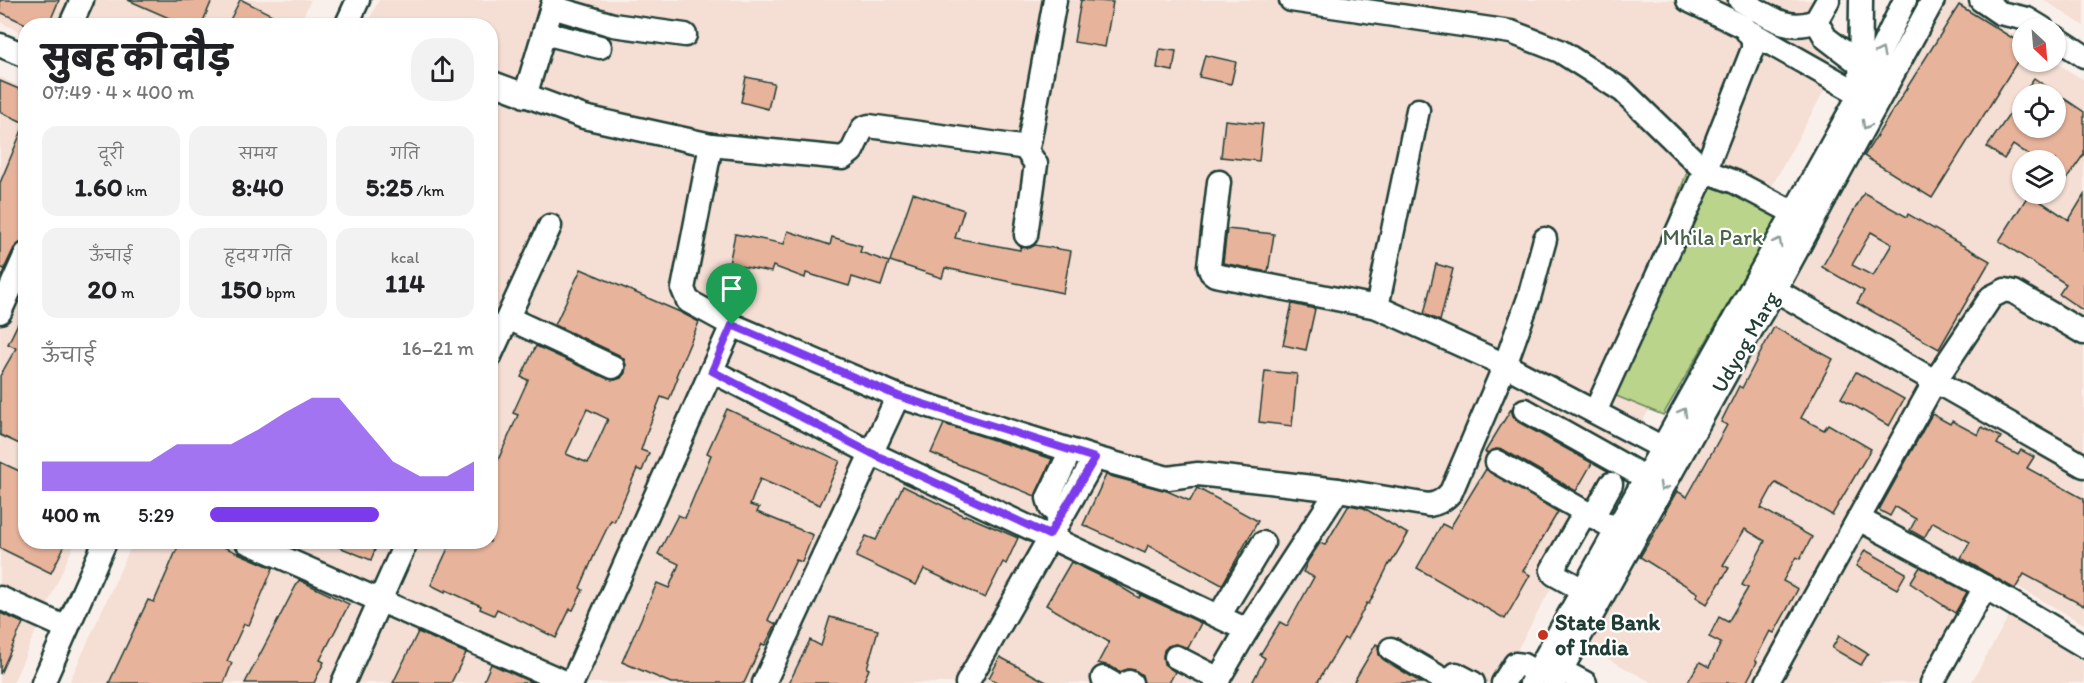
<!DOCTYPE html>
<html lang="hi">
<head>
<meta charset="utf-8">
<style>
  :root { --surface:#fff; --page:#f2f2f2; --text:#202124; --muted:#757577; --accent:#7c3aed }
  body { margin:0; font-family:Itim,"Playpen Sans Deva",sans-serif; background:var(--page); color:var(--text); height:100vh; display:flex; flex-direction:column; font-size:22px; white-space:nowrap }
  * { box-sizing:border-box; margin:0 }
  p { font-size:20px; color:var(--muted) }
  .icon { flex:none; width:33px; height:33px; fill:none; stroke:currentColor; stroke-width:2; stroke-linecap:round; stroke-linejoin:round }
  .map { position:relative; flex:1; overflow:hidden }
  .sheet { position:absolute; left:18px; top:18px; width:480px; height:531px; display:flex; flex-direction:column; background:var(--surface); border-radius:24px; box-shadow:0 2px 4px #0004 }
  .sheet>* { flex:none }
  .needle { width:39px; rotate:154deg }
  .tools { position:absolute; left:2012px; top:18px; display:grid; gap:12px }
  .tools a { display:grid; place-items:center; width:54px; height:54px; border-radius:50%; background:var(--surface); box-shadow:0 2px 4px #0004; font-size:30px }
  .pin { position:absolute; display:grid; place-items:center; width:51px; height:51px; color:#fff; margin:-62px -26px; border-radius:50% 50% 50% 0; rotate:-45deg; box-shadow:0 0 6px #0007 }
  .pin .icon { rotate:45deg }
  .round { display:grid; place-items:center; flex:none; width:63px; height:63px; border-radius:24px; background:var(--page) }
  .summary { display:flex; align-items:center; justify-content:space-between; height:102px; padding:0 24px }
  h1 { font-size:33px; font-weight:800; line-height:45px }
  .stats { display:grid; grid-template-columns:repeat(3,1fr); gap:9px; height:102px; padding:6px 24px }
  .stats div { display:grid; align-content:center; border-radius:15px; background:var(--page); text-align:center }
  .stats b { font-size:26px; font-weight:800 }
  .stats small { font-size:16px; font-weight:400 }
  .stats p { font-size:16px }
  .chart { height:168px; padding:12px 24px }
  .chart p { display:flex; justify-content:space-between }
  .chart svg { width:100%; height:108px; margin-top:6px; fill:var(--accent); opacity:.7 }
  ul { padding:0 24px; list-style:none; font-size:20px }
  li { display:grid; grid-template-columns:96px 72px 1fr; align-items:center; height:45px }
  li i { height:15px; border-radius:8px; background:var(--accent) }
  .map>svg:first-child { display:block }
  .built { fill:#f5ded3; fill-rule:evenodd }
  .green { fill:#bbd48b; stroke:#6d8860; stroke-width:1.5 }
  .building { fill:#e8b39b; stroke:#1f3d34; stroke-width:1.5; fill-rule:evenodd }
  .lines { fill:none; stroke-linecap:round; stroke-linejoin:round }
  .minor-casing { stroke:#1f3d34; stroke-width:27 }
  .minor { stroke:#fff; stroke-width:22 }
  .oneway { stroke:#8f9e9a }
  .route-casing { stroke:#fff; stroke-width:12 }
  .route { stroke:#7c3aed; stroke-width:8 }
  .poi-dot { fill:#c8321e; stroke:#fff; stroke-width:2 }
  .labels { text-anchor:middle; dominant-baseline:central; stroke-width:4.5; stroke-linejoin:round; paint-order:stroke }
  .park-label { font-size:22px; fill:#46634a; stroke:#fff }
  .street-label { font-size:22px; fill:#1f3d34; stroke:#fff }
  .poi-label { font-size:22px; font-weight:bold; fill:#1f3d34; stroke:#fff; text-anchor:start }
</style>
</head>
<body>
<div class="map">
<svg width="2084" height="683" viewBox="0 0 2084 683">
  <rect width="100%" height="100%" fill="#faf0eb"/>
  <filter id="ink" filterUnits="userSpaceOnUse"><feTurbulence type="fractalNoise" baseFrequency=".0167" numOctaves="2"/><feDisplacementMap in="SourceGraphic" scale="12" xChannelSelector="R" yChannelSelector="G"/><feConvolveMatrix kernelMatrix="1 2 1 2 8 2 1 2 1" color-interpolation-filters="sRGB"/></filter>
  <g filter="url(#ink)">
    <g class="built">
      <polygon points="0,0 311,0 299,25 26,26 25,34 0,22"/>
      <polygon points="379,0 1830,0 1832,34 1824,91 1499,683 69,683 133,542 490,542 490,26 367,25"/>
      <path d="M1947,0h13l62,40v22h33l29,18v544l-103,-58 -65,117h-263l-71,-38zM2022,94h33v34h-33zM2022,160h33v34h-33z"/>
      <polygon points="2044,0 2084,0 2084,26"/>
      <polygon points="0,77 25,89 26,542 75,542 13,683 0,683"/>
      <polygon points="2012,611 2084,653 2084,683 1971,683"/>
    </g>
    <polygon class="green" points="1687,172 1781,213 1663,415 1604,391"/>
    <g class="building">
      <polygon points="0,0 59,0 48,26 30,26 0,12"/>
      <polygon points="128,0 212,0 201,26 187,26"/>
      <polygon points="240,0 242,0 294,26 227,26"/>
      <polygon points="1081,0 1113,2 1105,47 1074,42"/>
      <polygon points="1959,5 2022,44 2022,54 1932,198 1864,156"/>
      <polygon points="1160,49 1176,51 1173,71 1157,68"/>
      <polygon points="1205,55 1236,62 1231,84 1199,77"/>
      <polygon points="746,77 774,83 768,109 741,102"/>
      <polygon points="2034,78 2084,112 2084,154 2066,180 2055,173 2055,160 2036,160 2013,145 2004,159 1987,147 2022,96 2022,128 2055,128 2055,94 2023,94"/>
      <polygon points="0,81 26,92 26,232 21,242 14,248 4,269 0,267 0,183 25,123 0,112"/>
      <polygon points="1225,120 1263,124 1259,161 1221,157"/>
      <polygon points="913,193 964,210 955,238 1020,250 1020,247 1030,248 1035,245 1071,251 1063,293 945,268 942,278 890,261"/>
      <path d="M1864,193l43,24 1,-3 82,47 -51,88 -82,-46 7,-12 -42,-24zM1871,232l21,12 -19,32 -21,-11z"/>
      <polygon points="2029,194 2069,220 2084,195 2084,311 2059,294 2066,284 1999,241"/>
      <polygon points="1227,229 1274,234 1268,272 1223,263"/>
      <polygon points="788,231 830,245 832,237 862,246 860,252 889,262 881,286 852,277 849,286 806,273 805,278 773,266 771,272 729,264 735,234 784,244"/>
      <polygon points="1436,264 1453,269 1440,321 1424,314"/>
      <path d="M581,269l99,43 19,10 -23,54 2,1 -9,23 -8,-3 -13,32 -7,21 8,3 -7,18 -5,-2 -23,53 -3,-2 -15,31 -16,37 3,2 -10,20 -3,-1 -14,29 -59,-29 -3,6 -14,-6 1,-3 -35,-16 -1,2 -14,-7 20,-43h39v-64l28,-63 -5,-2 15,-33 -7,-3 15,-31 72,33 7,1 6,-2 4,-5 1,-8 -2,-6 -5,-4 -64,-30zM587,409l21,10 -20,44 -22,-9z"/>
      <polygon points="1292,304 1315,309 1306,350 1283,345"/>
      <polygon points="26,307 26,447 0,435 0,376 16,348 8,344"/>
      <polygon points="1774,327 1833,359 1801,418 1824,430 1828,424 1871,449 1832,515 1776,483 1773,486 1761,508 1812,537 1800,559 1796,557 1783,581 1798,589 1774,633 1770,631 1755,660 1757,662 1746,683 1687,683 1700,662 1709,667 1721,643 1709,637 1719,617 1728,622 1748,588 1742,585 1765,541 1745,529 1723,565 1729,568 1707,604 1696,597 1698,593 1640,557 1666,513 1665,512 1677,491 1687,497 1727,425 1721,422 1739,386 1742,388"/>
      <polygon points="1265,371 1297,374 1292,426 1259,422"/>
      <polygon points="1856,372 1904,399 1889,426 1841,398"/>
      <polygon points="727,409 840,461 820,505 760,479 750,505 759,508 757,512 813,535 802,562 796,560 768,620 776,624 765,645 762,644 744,683 671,683 622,662 657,583 669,588 679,564 658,554 678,515 685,518 711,455 707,453"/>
      <polygon points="1511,409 1513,416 1518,422 1592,463 1576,491 1504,450 1496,449 1487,453 1485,452"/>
      <polygon points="1932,414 1950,424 1952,421 1978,435 1982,427 2001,437 1997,444 2018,455 2021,450 2034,457 2027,468 2084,499 2084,606 2024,574 2015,589 1961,558 1970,542 1933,522 1924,538 1910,530 1916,519 1895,507 1890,516 1879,510"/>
      <polygon points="944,424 1052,459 1035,496 931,453"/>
      <polygon points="0,462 26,474 26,542 58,542 65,545 51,573 0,548"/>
      <polygon points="1486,469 1558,512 1523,571 1530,575 1505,619 1417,568 1442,524 1450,528"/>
      <polygon points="1106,475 1167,491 1190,501 1197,488 1258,521 1222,585 1148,545 1145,553 1083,525"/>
      <polygon points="903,486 964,516 965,515 1018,538 1006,564 1003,562 985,598 924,569 916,585 856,557 866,536 876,540"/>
      <polygon points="1349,505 1364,508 1408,534 1391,563 1390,562 1369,604 1367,603 1347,640 1344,638 1317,683 1252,683 1265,658 1260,655 1280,622 1287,626 1314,577 1303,572 1308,561 1320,543 1325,545"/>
      <polygon points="180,542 212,542 273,568 249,625 244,624 227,661 232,663 224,683 109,683 148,600 154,602"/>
      <polygon points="327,542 378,542 371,560"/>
      <polygon points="1865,550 1906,573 1897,589 1856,566"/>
      <polygon points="1071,562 1111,581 1139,598 1141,595 1201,623 1188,648 1175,644 1168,646 1164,650 1163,657 1164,664 1175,672 1169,683 1144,683 1142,675 1135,670 1128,669 1120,672 1110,666 1098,663 1109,642 1046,605"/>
      <polygon points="1920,567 1967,592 1955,613 1910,583"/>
      <polygon points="299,580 349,604 320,660 324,662 314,683 245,683"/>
      <polygon points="0,613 23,623 0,674"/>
      <polygon points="830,617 878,630 867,668 869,669 863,683 789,683 810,640 821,646"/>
      <polygon points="418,632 466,653 451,683 393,683"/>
      <polygon points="1839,636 1868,654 1861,665 1832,648"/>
      <polygon points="1376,644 1378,645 1379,655 1384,660 1422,683 1353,683"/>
      <polygon points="1000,657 1048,683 998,683 989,678"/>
      <polygon points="491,664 533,683 483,683"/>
    </g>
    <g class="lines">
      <g class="minor-casing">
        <g id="minor">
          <polyline points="1291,0 1511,32 1560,51 1623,91 1705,171 1735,182 1794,213"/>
          <path d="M1740,0c26,14 46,33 76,21l12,-21"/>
          <polyline points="1981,0 2000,13 2027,19 2042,28"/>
          <polyline points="552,7 613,25 685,35"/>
          <polyline points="1816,21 1826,38 1860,64"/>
          <polyline points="70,26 82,0"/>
          <polyline points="346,26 358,0"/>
          <polyline points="1750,32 1860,94 1861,0"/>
          <polyline points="544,33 600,47"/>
          <polyline points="2055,37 2084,56"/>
          <polyline points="0,45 26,56"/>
          <polyline points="490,82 584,117 711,145 843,158 852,151 863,128 869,126 1020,147 1029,143 1055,0"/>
          <polyline points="525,96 554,0"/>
          <polyline points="711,145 683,289 688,301 732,325 898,396 1095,458 1168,478 1198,474 1338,490 1247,630 1216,683"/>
          <polyline points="1024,147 1036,164 1026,235"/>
          <polyline points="1219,182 1209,266 1211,272 1215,275 1377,307 1505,365 1663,448"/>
          <polyline points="1775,290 2084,466"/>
          <polyline points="1377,307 1418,110"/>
          <polyline points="0,312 26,254"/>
          <polyline points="508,318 613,367"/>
          <polyline points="490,356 550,226"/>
          <polyline points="712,371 871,453 1247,630"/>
          <polyline points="1525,410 1646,478"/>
          <polyline points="1595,412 1705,171 1753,49 1753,40 1744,27 1688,0"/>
          <polyline points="1497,462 1617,530"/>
          <path d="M1338,490l91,15c10,-2 15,-5 22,-13l54,-127 24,-67 16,-59"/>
          <polyline points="1060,516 1051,508 1048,498 1065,463"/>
          <polyline points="1593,517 1611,484"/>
          <polyline points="1859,519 1985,587 2084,646"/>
          <polyline points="1580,521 1552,570 1554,574 1583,590"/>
          <polyline points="247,542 567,683"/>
          <polyline points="0,598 67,628"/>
          <polyline points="1219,616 1263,543"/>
          <polyline points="1391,649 1449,683"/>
          <polyline points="1176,657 1219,679"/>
          <polyline points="1549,664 1585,683"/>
          <polyline points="1456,674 1473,683"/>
          <polyline points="1103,678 1112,683"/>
          <polyline points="1129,682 1131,683"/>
          <polyline points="43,683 105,542"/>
          <polyline points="343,683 406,542"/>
          <polyline points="572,683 732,325"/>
          <polyline points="764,683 898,396"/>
          <polyline points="967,683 1095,458"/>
          <polyline points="1503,683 1515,664 1523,665 1537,673"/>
          <polyline points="1531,683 1860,94 1905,0"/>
          <polyline points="1554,683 1741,347 1775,290 1933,0"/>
          <polyline points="1767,683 1935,381 1991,297 2005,290 2014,292 2084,333"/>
          <polyline points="1932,683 1985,587"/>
        </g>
      </g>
      <use href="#minor" class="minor"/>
    </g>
    <defs><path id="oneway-chevron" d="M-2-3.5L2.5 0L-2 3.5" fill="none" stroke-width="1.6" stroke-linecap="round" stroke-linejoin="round" transform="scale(1.5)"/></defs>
    <g class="oneway">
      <use href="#oneway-chevron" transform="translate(1881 52) rotate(-64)"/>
      <use href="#oneway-chevron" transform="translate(1866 125) rotate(119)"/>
      <use href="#oneway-chevron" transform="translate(1778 242) rotate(-61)"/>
      <use href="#oneway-chevron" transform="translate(1683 412) rotate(-61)"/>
      <use href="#oneway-chevron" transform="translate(1663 487) rotate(119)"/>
    </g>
  </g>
  <g class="lines" filter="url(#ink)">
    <g class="route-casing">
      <polygon id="route" points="732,325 898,396 1095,458 1049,535 871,453 712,371"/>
    </g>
    <use href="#route" class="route"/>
  </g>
  <circle class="poi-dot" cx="1543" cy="635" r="6"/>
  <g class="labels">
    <g class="park-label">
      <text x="1713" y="237">Mhila Park</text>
    </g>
    <g class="street-label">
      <text transform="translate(1745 342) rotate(-60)">Udyog Marg</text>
    </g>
    <g class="poi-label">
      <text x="1555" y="622">State Bank<tspan x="1555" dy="25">of India</tspan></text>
    </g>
  </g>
</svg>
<div class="tools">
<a><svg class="needle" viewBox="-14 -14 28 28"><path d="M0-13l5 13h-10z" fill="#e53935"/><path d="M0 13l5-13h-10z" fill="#757577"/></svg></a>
<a><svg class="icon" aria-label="locate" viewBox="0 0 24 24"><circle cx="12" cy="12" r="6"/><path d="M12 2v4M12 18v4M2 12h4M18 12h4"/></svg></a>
<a><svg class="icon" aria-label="layers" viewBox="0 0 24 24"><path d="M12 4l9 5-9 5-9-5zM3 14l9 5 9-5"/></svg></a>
</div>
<div class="pin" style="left:732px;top:325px;background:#1e9e55"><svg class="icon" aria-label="arrive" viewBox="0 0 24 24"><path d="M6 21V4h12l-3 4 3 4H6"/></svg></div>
<section class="sheet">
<div class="summary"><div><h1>सुबह की दौड़</h1><p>07:49 · 4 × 400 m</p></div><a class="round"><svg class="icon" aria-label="share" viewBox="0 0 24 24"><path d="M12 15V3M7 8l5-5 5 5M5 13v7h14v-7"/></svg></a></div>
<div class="stats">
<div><p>दूरी</p><b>1.60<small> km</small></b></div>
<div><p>समय</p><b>8:40</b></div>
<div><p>गति</p><b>5:25<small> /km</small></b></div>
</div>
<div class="stats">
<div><p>ऊँचाई</p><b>20<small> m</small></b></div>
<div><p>हृदय गति</p><b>150<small> bpm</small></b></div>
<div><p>kcal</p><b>114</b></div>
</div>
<div class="chart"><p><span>ऊँचाई</span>16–21 m</p>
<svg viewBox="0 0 160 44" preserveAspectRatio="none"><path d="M0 44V32L10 32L20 32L30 32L40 32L50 25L60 25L70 25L80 19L90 12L100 6L110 6L120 19L130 32L140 38L150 38L160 32V44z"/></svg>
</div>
<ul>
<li><b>400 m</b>5:29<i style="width:64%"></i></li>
</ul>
</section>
</div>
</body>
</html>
